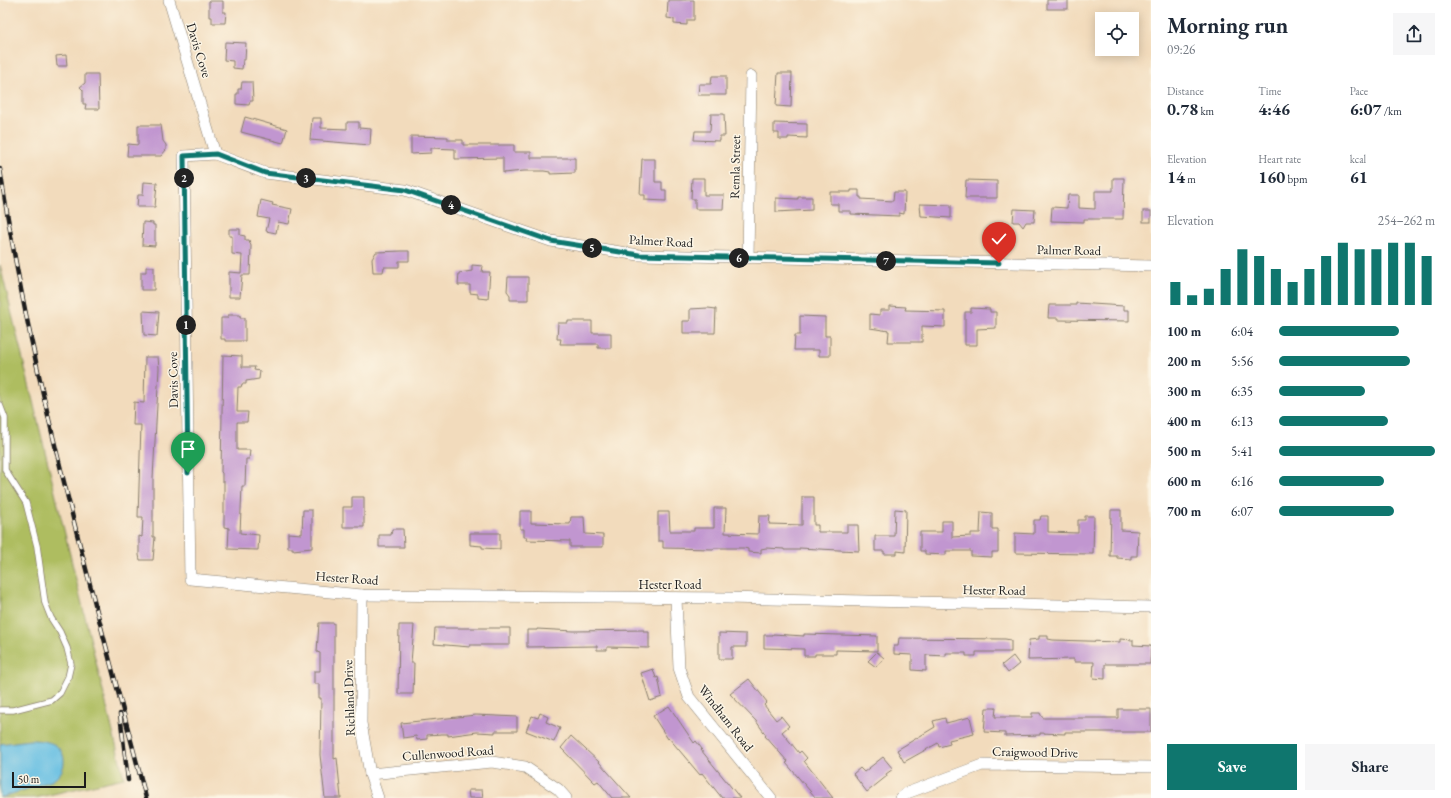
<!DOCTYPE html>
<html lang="en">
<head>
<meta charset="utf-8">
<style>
  :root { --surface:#fff; --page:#f6f6f7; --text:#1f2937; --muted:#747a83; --accent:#0f766e }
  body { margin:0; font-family:"EB Garamond",serif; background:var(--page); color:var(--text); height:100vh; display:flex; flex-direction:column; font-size:15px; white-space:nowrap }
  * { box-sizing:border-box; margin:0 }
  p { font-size:13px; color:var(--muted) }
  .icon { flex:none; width:22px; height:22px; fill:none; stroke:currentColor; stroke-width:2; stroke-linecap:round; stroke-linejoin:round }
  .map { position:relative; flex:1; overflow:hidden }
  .drawer { display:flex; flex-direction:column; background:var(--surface); width:300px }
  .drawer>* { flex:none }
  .tools { position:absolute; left:1095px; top:12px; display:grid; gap:8px }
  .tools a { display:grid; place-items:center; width:44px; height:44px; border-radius:0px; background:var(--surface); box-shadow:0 2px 10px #0003; font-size:20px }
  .scale { position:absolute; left:12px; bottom:10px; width:74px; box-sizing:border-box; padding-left:4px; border:2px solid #1c1c1c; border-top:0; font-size:11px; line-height:14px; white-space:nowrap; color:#1c1c1c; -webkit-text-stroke:3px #fcf5e5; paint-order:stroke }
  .pin { position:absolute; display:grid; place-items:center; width:34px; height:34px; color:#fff; margin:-41px -17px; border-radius:50% 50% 50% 0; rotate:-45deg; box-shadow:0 0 4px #0007 }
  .pin .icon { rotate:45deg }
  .km { position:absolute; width:20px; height:20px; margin:-10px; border-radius:50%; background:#222; color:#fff; font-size:11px; line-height:20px; text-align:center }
  .round { display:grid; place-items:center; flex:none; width:42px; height:42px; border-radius:0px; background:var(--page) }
  .headline { display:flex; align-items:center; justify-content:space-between; height:68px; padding:0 16px }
  h1 { font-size:22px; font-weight:700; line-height:30px }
  .figures { display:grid; grid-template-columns:repeat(3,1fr); gap:6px; height:68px; padding:4px 16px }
  .figures div { display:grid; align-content:center }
  .figures b { font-size:17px; font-weight:700 }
  .figures small { font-size:11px; font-weight:400 }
  .figures p { font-size:11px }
  .chart { height:112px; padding:8px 16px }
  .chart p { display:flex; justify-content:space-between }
  .chart svg { width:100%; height:72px; margin-top:4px; stroke:var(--accent); stroke-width:6 }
  .action { display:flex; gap:8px; margin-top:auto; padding:8px 16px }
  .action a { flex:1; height:46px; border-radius:0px; background:var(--accent); color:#fff; font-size:16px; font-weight:700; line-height:46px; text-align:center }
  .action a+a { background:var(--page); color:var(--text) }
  ul { padding:0 16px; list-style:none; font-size:13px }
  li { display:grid; grid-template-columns:64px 48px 1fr; align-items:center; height:30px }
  li i { height:10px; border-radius:5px; background:var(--accent) }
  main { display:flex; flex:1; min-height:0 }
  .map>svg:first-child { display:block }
  .green { fill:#aebd60; stroke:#656c3e }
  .water { fill:#66bfe3; stroke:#416e80 }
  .building { fill:#c196d0 }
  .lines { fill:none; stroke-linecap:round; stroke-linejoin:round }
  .lane-casing { stroke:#877c6c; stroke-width:7 }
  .street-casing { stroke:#877c6c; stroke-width:12 }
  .lane { stroke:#fff; stroke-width:5.5 }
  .street { stroke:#fff; stroke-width:11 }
  .rail-casing { stroke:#1c1c1c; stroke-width:4.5 }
  .rail { stroke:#fcf5e5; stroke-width:3; stroke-dasharray:9; stroke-linecap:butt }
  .route-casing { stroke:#fff; stroke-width:8 }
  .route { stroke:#0f766e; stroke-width:5 }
  .labels { text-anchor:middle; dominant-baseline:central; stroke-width:3; stroke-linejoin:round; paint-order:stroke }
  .street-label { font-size:13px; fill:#1c1c1c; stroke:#fcf5e5 }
</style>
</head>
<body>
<main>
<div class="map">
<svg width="1151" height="798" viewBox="0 0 1151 798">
  <rect width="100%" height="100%" fill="#fcf5e5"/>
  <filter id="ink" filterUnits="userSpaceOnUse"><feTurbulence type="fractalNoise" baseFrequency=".025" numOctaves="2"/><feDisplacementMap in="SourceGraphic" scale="8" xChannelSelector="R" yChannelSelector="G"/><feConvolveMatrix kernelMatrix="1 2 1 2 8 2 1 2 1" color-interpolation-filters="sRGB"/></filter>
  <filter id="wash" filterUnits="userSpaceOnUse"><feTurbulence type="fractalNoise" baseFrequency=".012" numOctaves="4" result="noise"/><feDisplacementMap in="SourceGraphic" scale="16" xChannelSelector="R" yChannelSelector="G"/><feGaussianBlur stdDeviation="0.9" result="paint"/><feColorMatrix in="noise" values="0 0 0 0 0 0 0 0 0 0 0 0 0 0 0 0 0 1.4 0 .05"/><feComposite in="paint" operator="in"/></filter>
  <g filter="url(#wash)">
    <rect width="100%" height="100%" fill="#f2dbbc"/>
    <polygon class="green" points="0,265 124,778 35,798 0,798"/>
    <path class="water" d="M30,740c7,0 19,1 25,5 14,9 11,29 -4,36l-51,17v-54z"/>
    <g id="blocks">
      <g class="building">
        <polygon points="668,0 694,0 694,20 687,20 687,25 674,24 674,19 667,18"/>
        <rect x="1047" y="0" width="21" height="9"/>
        <polygon points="209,1 223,1 223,12 226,12 225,23 212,23 212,17 209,17"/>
        <polygon points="225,42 246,43 245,60 243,60 242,69 233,68 233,61 224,60"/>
        <polygon points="66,55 67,66 57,66 56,56"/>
        <polygon points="778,73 792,73 791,107 776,106"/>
        <polygon points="85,74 98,74 99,109 85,109 86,104 83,104 83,90 80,87 85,83"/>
        <polygon points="712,76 726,76 726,95 698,95 699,84 711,84"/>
        <polygon points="242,82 252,82 253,101 250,101 249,105 236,104 236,94 238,94 238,89 241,89"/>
        <polygon points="711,114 724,114 725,136 720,136 720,141 694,140 695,131 710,131"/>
        <polygon points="245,117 287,129 283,143 241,132"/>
        <polygon points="312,118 321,118 321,128 347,129 347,122 359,122 359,128 371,129 370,145 310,140"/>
        <polygon points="774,123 807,124 807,138 788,137 788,139 779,139 779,133 774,133"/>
        <polygon points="138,125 161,125 163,141 166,145 166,150 161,156 127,156 128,144 138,145"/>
        <polygon points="411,136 448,137 448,140 463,140 463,145 514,145 514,152 531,152 531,158 575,158 575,173 550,174 550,172 544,171 524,171 503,173 503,158 455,159 455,149 431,148 431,153 411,154"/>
        <polygon points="642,159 655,159 655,182 662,182 662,190 666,190 666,201 645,200 645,195 640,195"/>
        <polygon points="692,178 704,178 704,195 724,195 723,209 695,209 695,199 691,199"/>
        <polygon points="1113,178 1124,178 1123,219 1084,219 1084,222 1051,221 1052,207 1067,208 1068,195 1079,195 1079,208 1095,209 1095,191 1113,191"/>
        <polygon points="966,180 997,181 997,198 965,198"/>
        <polygon points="144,182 157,183 155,207 137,207 138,195 143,195"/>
        <polygon points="851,190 859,190 859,197 861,197 861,199 893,201 894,192 905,192 904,214 899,213 899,216 851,214 851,211 838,211 838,204 830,204 830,192 851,192"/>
        <polygon points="798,197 812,197 812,210 776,212 776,198 798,199"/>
        <polygon points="261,200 273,203 272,205 292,209 289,224 278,222 276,233 266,231 269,219 258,217"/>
        <polygon points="920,204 951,205 951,218 921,216"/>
        <polygon points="1014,209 1035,210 1034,222 1026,222 1023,227 1019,222 1013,222"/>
        <rect x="1143" y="211" width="8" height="11"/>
        <polygon points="143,222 153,223 153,225 155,225 155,246 142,245"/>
        <polygon points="229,229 240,229 240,235 245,236 245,240 249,240 251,246 250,275 242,275 240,297 229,297 229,272 241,273 242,255 232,254 232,236 229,236"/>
        <polygon points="402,251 409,251 409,261 399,261 399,267 384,267 383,272 373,272 372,259 376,252"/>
        <polygon points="472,265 483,266 482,272 490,272 488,299 478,298 478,294 470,293 470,285 458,285 459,273 472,271"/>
        <polygon points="146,267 154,267 154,290 141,290 141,272 146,272"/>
        <polygon points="508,277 528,277 528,300 510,300 510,295 507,291"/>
        <polygon points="1076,303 1124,306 1124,310 1129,310 1129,321 1058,320 1058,318 1048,318 1049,305 1076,305"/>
        <polygon points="890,306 906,307 905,310 945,311 945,327 922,326 922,342 888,342 889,331 870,328 870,314 880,315 880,310 890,310"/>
        <polygon points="708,308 716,309 715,333 683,333 683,321 690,321 690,309"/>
        <polygon points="971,308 990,309 990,312 996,312 996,328 977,329 977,345 965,345 965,312 971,312"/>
        <polygon points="143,311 159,312 157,336 144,335"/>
        <polygon points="228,315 240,315 240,318 245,318 245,341 225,341 225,339 221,339 221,318 228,318"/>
        <polygon points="800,316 825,317 825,336 830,336 830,356 819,356 819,350 794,350 795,335 800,335"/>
        <polygon points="568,321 592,321 592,333 611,333 611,348 598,348 598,344 560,344 561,339 557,339 558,323 568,323"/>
        <polygon points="223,355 242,356 242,367 255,367 254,370 260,371 259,379 246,381 246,384 242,384 241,387 238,387 237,412 248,412 247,422 237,422 237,450 250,450 249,459 246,459 245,486 242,486 240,533 259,535 258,550 228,549 229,528 224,527 224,481 222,481 222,473 221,472"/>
        <polygon points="145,357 158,357 159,368 153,478 153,537 155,537 153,560 140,560 139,555 139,536 142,537 143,517 138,517 141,425 133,425 134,402 144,403"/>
        <polygon points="352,497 364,497 364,527 343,527 343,507 352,507"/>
        <polygon points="802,497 814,497 814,525 818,525 818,532 847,532 847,525 858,525 859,551 799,548 799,550 784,550 784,549 766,548 761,549 761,553 748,552 748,549 744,548 714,548 714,549 663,548 663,541 658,541 658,512 669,512 670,531 694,531 694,528 714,528 714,508 726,508 725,533 758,534 759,516 770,516 769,524 802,525"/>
        <polygon points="895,509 906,510 905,552 897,551 897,554 884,554 884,551 875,551 875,536 894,536"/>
        <polygon points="303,510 312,510 312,548 293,550 293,548 288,548 288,533 302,534"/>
        <polygon points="1111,510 1121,510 1121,530 1138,531 1137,556 1131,556 1131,559 1117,558 1117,556 1110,556"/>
        <polygon points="520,511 531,511 531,523 570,524 571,517 584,517 585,534 603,535 603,547 570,547 570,541 526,540 527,537 524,537 524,529 520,529"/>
        <polygon points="981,512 992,513 992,529 998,529 998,552 992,552 992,557 971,556 971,551 946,551 946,555 925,554 925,551 920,551 920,532 942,532 942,521 952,521 952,537 971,536 971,533 980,533"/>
        <polygon points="1041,516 1048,516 1048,532 1078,533 1078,520 1085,520 1085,516 1094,516 1093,554 1015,553 1015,533 1034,534 1034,520 1040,520"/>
        <polygon points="392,529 403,529 404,547 379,547 379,535 391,535"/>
        <polygon points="470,533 500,533 500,549 482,548 482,546 470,545"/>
        <polygon points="319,623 334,623 334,759 337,758 341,798 325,798 320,755 321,698 319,698 319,684 314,684 314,671 320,671 320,653 317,652"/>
        <polygon points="399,625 414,625 411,663 414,663 413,694 398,694"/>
        <polygon points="435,628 510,628 510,645 470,645 470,647 434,644"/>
        <polygon points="537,629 574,631 644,630 644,632 649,632 649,648 607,647 607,650 597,650 597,646 527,647 527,630 537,630"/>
        <polygon points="719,633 746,634 746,647 732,647 732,659 719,659"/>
        <polygon points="773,634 804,636 804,634 877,636 877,651 836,650 836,654 815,654 815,656 804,656 804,649 764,648 764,635 773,635"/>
        <polygon points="1039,636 1048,636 1048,639 1053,640 1120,642 1120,639 1133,640 1133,645 1151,646 1150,664 1105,664 1105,679 1093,678 1094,662 1074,662 1074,659 1028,660 1029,640 1039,639"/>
        <polygon points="899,638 1005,639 1011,640 1011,652 976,652 976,656 966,656 966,653 946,653 946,656 926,655 926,671 912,670 912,655 894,654 894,646 898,646"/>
        <polygon points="877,652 884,658 876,667 868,661"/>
        <polygon points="1013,656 1019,664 1008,673 1002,665"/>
        <polygon points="653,669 656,678 658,677 662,697 650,701 641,673"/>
        <polygon points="749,679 767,702 764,705 776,720 781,716 789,726 782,732 799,753 801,751 807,758 804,761 833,798 816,798 786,763 788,762 765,736 766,735 756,721 730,694"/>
        <polygon points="669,706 694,743 696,741 702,749 701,750 740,798 722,798 702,773 700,775 669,738 668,739 653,716"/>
        <polygon points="986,708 996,708 995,717 1032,717 1032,713 1040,713 1042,717 1044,718 1118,718 1118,709 1151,709 1151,732 1065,732 1065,734 1040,733 1040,735 1005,736 1005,733 984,732"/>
        <polygon points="540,713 548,717 546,722 560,728 554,742 526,731 532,716 538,718"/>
        <polygon points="476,715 517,717 517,731 495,731 495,733 477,732 448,736 448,734 442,734 427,735 427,739 417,740 416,736 403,738 401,723"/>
        <polygon points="970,717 974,734 949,740 950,744 939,747 938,743 904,762 897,750 935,727 933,721 945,718 946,723"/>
        <polygon points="571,736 599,762 631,798 612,798 598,781 595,783 561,748"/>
        <polygon points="883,757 893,769 886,774 887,776 867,792 853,774 860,768 864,772"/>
        <polygon points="468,790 482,790 483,798 469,798"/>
      </g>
    </g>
  </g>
  <g filter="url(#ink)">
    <use href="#blocks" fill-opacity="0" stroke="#877c6c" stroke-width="1"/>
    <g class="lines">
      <g class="lane-casing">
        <polyline id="lane" points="0,405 5,418 5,470 26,503 37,546 45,603 51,618 60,632 67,648 71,664 68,677 60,693 52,700 13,710 0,710"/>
      </g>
      <g class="street-casing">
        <g id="street">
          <polyline points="169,0 215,154"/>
          <polyline points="748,258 751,76"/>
          <polyline points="1151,266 639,255 551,241 405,190 265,173 215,154 184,156 190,579 362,595 727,598 1151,607"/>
          <polyline points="362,595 361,723 370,774 378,798"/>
          <polyline points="676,598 679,668 689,697 771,798"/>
          <polyline points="370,774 492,762 525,767 558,789 566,798"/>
          <polyline points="901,798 907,793 982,765 1151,767"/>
        </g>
      </g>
      <use href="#lane" class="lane"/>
      <use href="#street" class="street"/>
      <g class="rail-casing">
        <g id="rail">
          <path d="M0,169c32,213 92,421 146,629"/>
          <polyline points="120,714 128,780"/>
        </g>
      </g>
      <use href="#rail" class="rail"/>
    </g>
  </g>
  <g class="lines" filter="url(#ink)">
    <g class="route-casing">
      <polyline id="route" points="188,473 184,156 216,154 265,173 405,190 551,241 639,255 999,263"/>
    </g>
    <use href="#route" class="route"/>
  </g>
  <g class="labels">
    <g class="street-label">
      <text transform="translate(199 50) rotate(73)">Davis Cove</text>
      <text transform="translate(735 167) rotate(-89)">Remla Street</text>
      <text transform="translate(661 241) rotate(3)">Palmer Road</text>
      <text transform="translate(1069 250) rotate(1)">Palmer Road</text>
      <text transform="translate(173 380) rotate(-91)">Davis Cove</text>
      <text transform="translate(347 578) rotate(4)">Hester Road</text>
      <text x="670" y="584">Hester Road</text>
      <text transform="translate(994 590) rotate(1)">Hester Road</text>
      <text transform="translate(349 698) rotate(-92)">Richland Drive</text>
      <text transform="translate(726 718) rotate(52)">Windham Road</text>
      <text transform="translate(1035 752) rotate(1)">Craigwood Drive</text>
      <text transform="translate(448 753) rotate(-4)">Cullenwood Road</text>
    </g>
  </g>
</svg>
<div class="tools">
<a><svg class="icon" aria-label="locate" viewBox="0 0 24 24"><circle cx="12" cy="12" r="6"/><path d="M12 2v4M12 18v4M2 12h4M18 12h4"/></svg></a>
</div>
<div class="scale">50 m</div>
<div class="pin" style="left:188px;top:473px;background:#1e9e55"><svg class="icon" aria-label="arrive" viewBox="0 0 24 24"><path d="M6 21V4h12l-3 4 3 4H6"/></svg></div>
<div class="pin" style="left:999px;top:263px;background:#d93025"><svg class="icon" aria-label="check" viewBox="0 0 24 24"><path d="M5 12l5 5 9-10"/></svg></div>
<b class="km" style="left:186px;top:325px">1</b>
<b class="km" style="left:184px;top:178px">2</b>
<b class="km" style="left:306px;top:178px">3</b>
<b class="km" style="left:451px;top:205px">4</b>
<b class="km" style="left:592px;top:248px">5</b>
<b class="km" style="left:739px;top:258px">6</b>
<b class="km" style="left:886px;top:261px">7</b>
</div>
<section class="drawer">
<div class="headline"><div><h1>Morning run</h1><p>09:26</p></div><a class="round"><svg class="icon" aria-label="share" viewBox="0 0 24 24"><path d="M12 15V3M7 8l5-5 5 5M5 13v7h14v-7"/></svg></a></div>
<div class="figures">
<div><p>Distance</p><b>0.78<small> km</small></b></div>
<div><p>Time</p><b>4:46</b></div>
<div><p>Pace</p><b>6:07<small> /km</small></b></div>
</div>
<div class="figures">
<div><p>Elevation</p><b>14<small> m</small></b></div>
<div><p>Heart rate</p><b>160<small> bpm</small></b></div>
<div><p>kcal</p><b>61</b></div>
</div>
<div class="chart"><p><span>Elevation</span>254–262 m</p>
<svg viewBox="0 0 160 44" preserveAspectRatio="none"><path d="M5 44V30M15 44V38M25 44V34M35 44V22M45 44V10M55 44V14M65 44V22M75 44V30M85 44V22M95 44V14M105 44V6M115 44V10M125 44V10M135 44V6M145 44V6M155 44V14"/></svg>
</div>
<ul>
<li><b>100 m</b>6:04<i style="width:77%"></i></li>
<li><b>200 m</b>5:56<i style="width:84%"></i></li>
<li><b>300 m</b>6:35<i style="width:55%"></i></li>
<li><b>400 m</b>6:13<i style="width:70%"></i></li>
<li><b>500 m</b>5:41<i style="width:100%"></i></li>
<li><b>600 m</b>6:16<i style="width:67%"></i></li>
<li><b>700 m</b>6:07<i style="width:74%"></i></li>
</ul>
<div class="action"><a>Save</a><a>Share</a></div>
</section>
</main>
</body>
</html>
